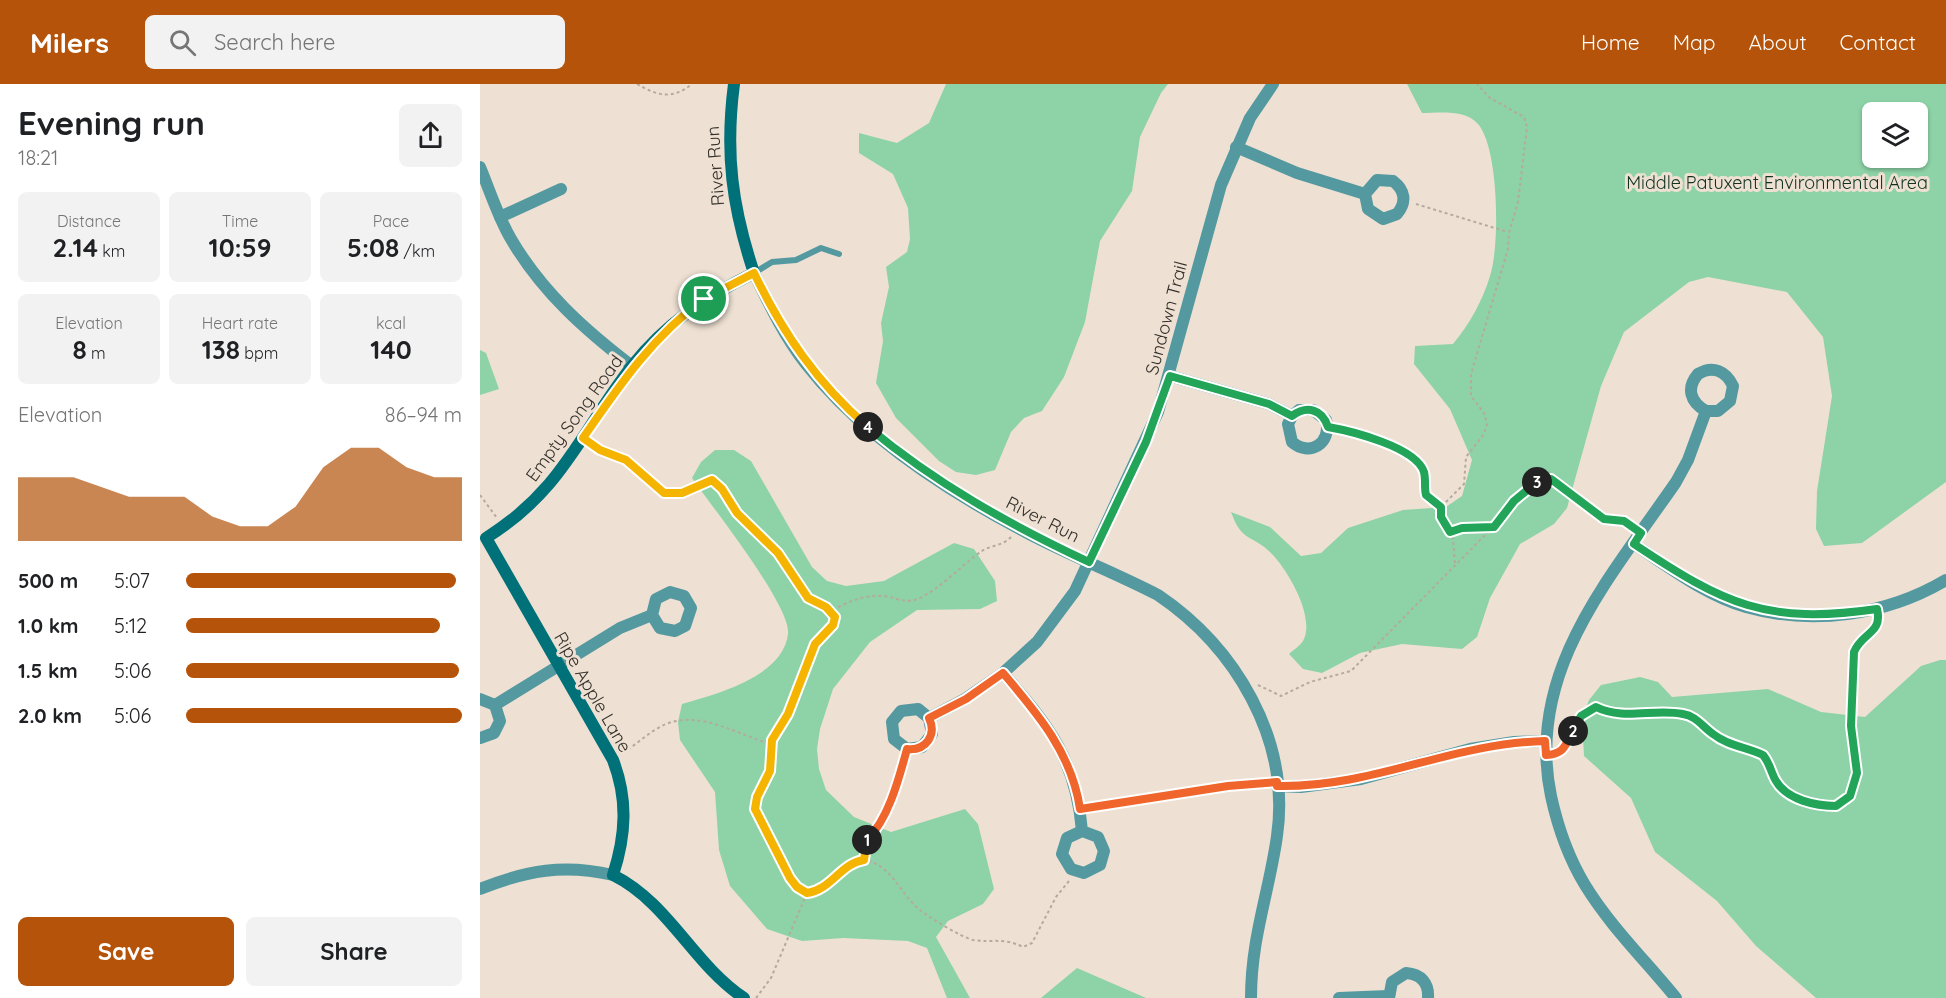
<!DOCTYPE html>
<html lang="en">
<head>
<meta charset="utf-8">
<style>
  :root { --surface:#fff; --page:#f2f2f2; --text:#202124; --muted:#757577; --accent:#b45309 }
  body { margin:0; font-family:Quicksand,sans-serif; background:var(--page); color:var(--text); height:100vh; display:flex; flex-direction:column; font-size:22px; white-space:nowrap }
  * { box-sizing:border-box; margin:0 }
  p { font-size:20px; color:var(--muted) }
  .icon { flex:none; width:33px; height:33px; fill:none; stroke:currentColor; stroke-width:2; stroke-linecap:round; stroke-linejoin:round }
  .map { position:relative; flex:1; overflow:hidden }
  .drawer { display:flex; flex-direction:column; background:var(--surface); width:480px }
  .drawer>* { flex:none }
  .controls { position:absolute; left:1382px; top:18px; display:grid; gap:12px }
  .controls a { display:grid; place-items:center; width:66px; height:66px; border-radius:9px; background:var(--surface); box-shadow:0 2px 4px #0004; font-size:30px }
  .pin { position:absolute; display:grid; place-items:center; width:51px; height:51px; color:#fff; margin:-26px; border:3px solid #fff; border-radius:50%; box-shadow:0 2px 6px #0007 }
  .km { position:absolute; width:30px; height:30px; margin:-15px; border-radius:50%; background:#222; color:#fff; font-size:16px; line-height:30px; text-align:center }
  .round { display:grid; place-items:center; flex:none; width:63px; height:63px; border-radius:9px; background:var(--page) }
  .headline { display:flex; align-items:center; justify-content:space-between; height:102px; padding:0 18px }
  h1 { font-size:33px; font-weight:700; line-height:45px }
  .stats { display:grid; grid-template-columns:repeat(3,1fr); gap:9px; height:102px; padding:6px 18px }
  .stats div { display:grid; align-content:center; border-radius:9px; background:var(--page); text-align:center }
  .stats b { font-size:26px; font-weight:700 }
  .stats small { font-size:16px; font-weight:400 }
  .stats p { font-size:16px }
  .chart { height:168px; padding:12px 18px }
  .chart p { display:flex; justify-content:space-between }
  .chart svg { width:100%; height:108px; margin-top:6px; fill:var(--accent); opacity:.7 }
  .cta { display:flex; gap:12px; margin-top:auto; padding:12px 18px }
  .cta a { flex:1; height:69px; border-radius:9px; background:var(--accent); color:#fff; font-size:24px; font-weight:700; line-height:69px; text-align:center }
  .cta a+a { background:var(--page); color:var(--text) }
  ul { padding:0 18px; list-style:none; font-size:20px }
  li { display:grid; grid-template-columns:96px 72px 1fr; align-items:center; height:45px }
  li i { height:15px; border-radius:8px; background:var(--accent) }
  header { display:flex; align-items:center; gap:36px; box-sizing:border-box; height:84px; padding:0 30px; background:var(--accent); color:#fff }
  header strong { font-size:28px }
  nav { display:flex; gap:33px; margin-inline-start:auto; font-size:21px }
  .search { width:420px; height:54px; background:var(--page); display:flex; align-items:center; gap:15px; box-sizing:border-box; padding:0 21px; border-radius:9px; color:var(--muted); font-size:22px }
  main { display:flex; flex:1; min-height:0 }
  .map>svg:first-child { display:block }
  .green { fill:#8dd3a7; fill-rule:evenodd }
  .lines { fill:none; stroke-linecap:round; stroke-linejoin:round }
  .path { stroke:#b4aa9e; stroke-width:2; stroke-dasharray:3 3; stroke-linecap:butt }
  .lane { stroke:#5499a0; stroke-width:6 }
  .street { stroke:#5499a0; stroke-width:12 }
  .secondary { stroke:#007179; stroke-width:12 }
  .split-1-casing { stroke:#fff; stroke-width:12 }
  .split-2-casing { stroke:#fff; stroke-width:12 }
  .split-3-casing { stroke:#fff; stroke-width:12 }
  .split-4-casing { stroke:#fff; stroke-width:12 }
  .split-5-casing { stroke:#fff; stroke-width:12 }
  .split-1 { stroke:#f5b400; stroke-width:8 }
  .split-2 { stroke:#f0652b; stroke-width:8 }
  .split-3 { stroke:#22a559; stroke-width:8 }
  .split-4 { stroke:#22a559; stroke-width:8 }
  .split-5 { stroke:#f5b400; stroke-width:8 }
  .labels { text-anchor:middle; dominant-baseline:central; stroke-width:6; stroke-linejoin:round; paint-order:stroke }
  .street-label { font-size:18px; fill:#332f29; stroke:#eee1d3 }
  .park-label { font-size:18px; fill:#123220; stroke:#eee1d3 }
</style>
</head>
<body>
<header>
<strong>Milers</strong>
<div class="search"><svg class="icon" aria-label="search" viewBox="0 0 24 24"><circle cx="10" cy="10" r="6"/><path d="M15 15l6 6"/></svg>Search here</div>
<nav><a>Home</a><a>Map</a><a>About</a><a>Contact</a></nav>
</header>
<main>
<section class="drawer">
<div class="headline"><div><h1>Evening run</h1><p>18:21</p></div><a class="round"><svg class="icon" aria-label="share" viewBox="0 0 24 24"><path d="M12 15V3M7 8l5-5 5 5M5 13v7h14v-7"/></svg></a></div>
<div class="stats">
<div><p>Distance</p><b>2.14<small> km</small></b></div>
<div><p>Time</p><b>10:59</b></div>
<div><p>Pace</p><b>5:08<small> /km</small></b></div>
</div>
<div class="stats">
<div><p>Elevation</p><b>8<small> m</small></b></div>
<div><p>Heart rate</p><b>138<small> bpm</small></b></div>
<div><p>kcal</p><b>140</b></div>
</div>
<div class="chart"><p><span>Elevation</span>86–94 m</p>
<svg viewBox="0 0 160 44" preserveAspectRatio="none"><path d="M0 44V18L10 18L20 18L30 22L40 26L50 26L60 26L70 34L80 38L90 38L100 30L110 14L120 6L130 6L140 14L150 18L160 18V44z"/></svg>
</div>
<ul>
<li><b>500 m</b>5:07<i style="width:98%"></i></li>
<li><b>1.0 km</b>5:12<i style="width:92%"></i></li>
<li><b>1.5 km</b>5:06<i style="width:99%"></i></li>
<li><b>2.0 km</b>5:06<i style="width:100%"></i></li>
</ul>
<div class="cta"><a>Save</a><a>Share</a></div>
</section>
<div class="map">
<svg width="1466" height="914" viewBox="0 0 1466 914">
  <rect width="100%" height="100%" fill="#eee1d3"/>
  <g class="green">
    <polygon points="466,0 688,0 681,9 660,53 652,107 620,157 605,238 584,293 562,327 544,334 531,348 515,386 496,391 476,388 459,377 416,334 396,299 403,257 401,239 409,203 406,183 427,168 430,155 428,124 413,90 379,69 379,49 417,59 449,39"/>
    <path d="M927,0h539v398l-84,61 -38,3 -8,-17 1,-38 15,-95 -9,-59 -36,-45 -79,-15 -19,5 -65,50 -23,54 -34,122 -13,16 -34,20 -30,54 -13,39 -15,12 -60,-5 -42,9 -38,20 -19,-4 -14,-15c4,-4 11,-8 14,-13 13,-23 -15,-71 -32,-88 -19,-19 -29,-10 -40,-41l39,15 31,29 20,-3 27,-25 55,-18 43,-3 16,-11 10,-36 -22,-51 -36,-45 1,-18 38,-2c16,-19 30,-44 37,-68 10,-30 9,-128 -12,-152 -13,-15 -39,-11 -56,-11zM1392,28h45v46h-45z"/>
    <polygon points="0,266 6,269 19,305 0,311"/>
    <path d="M235,366h19l17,11 61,106 15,14 19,5 38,-5 70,-38 20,6 21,32 2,20 -17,8 -63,1 -47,32 -37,47 -13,40 -3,20 2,20 7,21 28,27 37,15 74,-23 13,15 16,65 -11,15 -35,17 -12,16 34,61h-23l-20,-50 -19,-7 -65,-3 -41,3 -35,-12 -37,-43 -11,-36 -4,-58 -35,-52 -2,-18 4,-18c34,-10 101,-27 106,-70 4,-27 -78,-130 -96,-156l9,-16z"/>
    <polygon points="1460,576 1466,576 1466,914 1336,914 1276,862 1237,817 1175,768 1151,714 1104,672 1102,634 1109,616 1121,601 1160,593 1178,598 1192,613 1288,605 1341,628 1385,633 1441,582"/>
    <polygon points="597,884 666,914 561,914"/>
  </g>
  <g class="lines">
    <g class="path">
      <path d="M157,0c21,12 35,16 55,0"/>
      <polyline points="936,120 1028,148"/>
      <path d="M859,345c21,4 77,21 85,43 2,7 0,15 3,23l13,11"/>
      <path d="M113,361l18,11 15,4 38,33h18l30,-13 10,8 15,25 41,40 30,45 18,9 9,10 -2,8 -18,19 -28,70 -15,26 -3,31 -12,26 -2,12 4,11 38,67 10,6 8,-1 42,-31c32,-4 42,33 63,49 10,8 41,27 53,30 19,3 30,-3 50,7l9,-4 24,-46 13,-16"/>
      <polyline points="0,411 17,434"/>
      <polyline points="971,449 982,444 1013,443"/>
      <polyline points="975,479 973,455 961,433 961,423 984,400 986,373 1004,350 1007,340 1004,329 991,312 991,290 1028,165 1029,149 1038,118 1047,43 1044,33 1010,14 997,0"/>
      <path d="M353,526c14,-8 31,-15 49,-14 11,0 20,7 32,4 22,-6 48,-36 68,-49 9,-6 21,-5 29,-14"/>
      <path d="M778,601l23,11 29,-14 41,-11 142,-144c15,-17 33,-48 57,-48l54,40 20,2 8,5"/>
      <path d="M143,669c14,-9 27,-22 43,-29 35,-14 72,11 105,20"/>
      <path d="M1077,670c17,-9 16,-35 34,-46l21,6h75l36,26 40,15c7,8 8,18 13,26 12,19 40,26 60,25l14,-10 7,-23 -6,-47 3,-74 3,-9 21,-18 1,-4"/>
      <polyline points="612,723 748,702 784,699"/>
      <polyline points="384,775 384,764 399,743 424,676"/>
      <polyline points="276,914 291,894 327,809"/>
    </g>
    <polyline class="lane" points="274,189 292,178 316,176 341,164 359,170"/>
    <g class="street">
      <path d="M756,63l61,26 68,21 12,-14 16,1c12,9 14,21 4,33l-14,5 -15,-10 -3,-15"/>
      <path d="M0,83c10,24 18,50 31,72 31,53 74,91 121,127"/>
      <polyline points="20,133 81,105"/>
      <path d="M274,189c15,31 30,63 52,91 54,69 135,123 212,164 45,25 94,43 140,67 77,52 133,144 119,241 -8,57 -26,102 -26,162"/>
      <path d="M690,292l99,28 23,12 7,-6h14l13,10c6,24 -17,37 -34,22l-4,-18 4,-8"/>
      <path d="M1154,460c35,23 71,51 112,63 67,19 141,8 200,-27"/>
      <path d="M523,589c46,53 73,86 79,158l-15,7 -5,16 9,15 13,4 16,-8 4,-14 -6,-14 -16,-6"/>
      <polyline points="0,615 15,621 20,637 14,649 0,654"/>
      <polyline points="15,621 140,544 172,531 180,544 195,547 205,542 211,524 204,512 190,508 176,515 172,531"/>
      <polyline points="449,634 438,625 421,627 412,638 414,655 427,665 442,663 452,650 449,634 485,615 523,589 557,558 595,507 678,328 741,101 770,34 793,0"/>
      <polyline points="797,702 821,703 881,695 990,665 1034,658 1065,657"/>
      <path d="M0,805c47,-19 84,-25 133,-14"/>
      <polyline points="859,914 908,912"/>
      <path d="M909,914l3,-16 14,-9c15,1 23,10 22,25"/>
      <path d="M1196,914c-30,-37 -66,-72 -91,-113 -17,-28 -27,-57 -34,-89 -26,-124 59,-218 125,-314l12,-22 18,-49h12l12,-10 3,-15c-7,-15 -20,-21 -35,-12 -12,14 -8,28 8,37"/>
    </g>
    <path class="secondary" d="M254,0c-9,69 -2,123 20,189 -47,23 -89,51 -122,93 -52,67 -69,124 -146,172l127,222c15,39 13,75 0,115 56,28 80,89 131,123"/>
  </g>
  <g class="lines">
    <g class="split-1-casing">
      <path id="split-1" d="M224,215c-52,38 -85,87 -121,139l17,12 26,10 38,33h18l30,-13 10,9 15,24 41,40 30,45 18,9 9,10 -2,8 -18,19 -27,70 -16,26 -2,31 -13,26 -2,12 35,69 7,9 10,6c24,-3 34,-30 57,-33l3,-20"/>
    </g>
    <g class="split-2-casing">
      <path id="split-2" d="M387,756c22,-22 32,-62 40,-91 19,2 30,-14 22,-31l37,-19 37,-26c35,41 69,81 77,136l148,-23 49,-4v4c97,2 173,-43 268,-45l1,14c18,-1 19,-9 27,-24"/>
    </g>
    <g class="split-3-casing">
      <path id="split-3" d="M1057,398l14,-3 53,40 20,2 17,12 -7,11c90,60 132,81 243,65 6,25 -15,23 -23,43l-3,74 6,47 -7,23 -14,10c-20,0 -49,-6 -60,-25 -5,-8 -6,-18 -13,-26 -16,-8 -35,-9 -50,-21 -11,-8 -17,-18 -30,-20 -29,-6 -59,7 -87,-7l-15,9 -8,15"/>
    </g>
    <g class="split-4-casing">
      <path id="split-4" d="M388,343c67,56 142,98 221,135l57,-120 24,-66 99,28 23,12c15,-11 30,-7 36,11 23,4 88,20 96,45 2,8 0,15 2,23l15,12v10l9,15 12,-4 32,-1 20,-26 23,-19"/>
    </g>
    <g class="split-5-casing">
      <path id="split-5" d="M224,215l50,-26c29,60 63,110 114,154"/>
    </g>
    <use href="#split-1" class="split-1"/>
    <use href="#split-2" class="split-2"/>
    <use href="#split-3" class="split-3"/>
    <use href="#split-4" class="split-4"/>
    <use href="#split-5" class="split-5"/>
  </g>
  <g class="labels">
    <g class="street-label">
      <text transform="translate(235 82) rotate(-94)">River Run</text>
      <text transform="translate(686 234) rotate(-75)">Sundown Trail</text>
      <text transform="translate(94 334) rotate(-54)">Empty Song Road</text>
      <text transform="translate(563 435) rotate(27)">River Run</text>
      <text transform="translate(113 608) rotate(60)">Ripe Apple Lane</text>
    </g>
    <g class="park-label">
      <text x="1297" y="98">Middle Patuxent Environmental Area</text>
    </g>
  </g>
</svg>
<div class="controls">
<a><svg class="icon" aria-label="layers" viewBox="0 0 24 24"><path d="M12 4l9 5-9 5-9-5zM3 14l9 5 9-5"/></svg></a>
</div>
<div class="pin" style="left:224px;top:215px;background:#1e9e55"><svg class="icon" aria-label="arrive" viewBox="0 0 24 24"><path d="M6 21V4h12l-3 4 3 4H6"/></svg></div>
<b class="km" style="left:387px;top:756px">1</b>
<b class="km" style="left:1093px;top:647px">2</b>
<b class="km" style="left:1057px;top:398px">3</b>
<b class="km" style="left:388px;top:343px">4</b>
</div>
</main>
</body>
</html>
